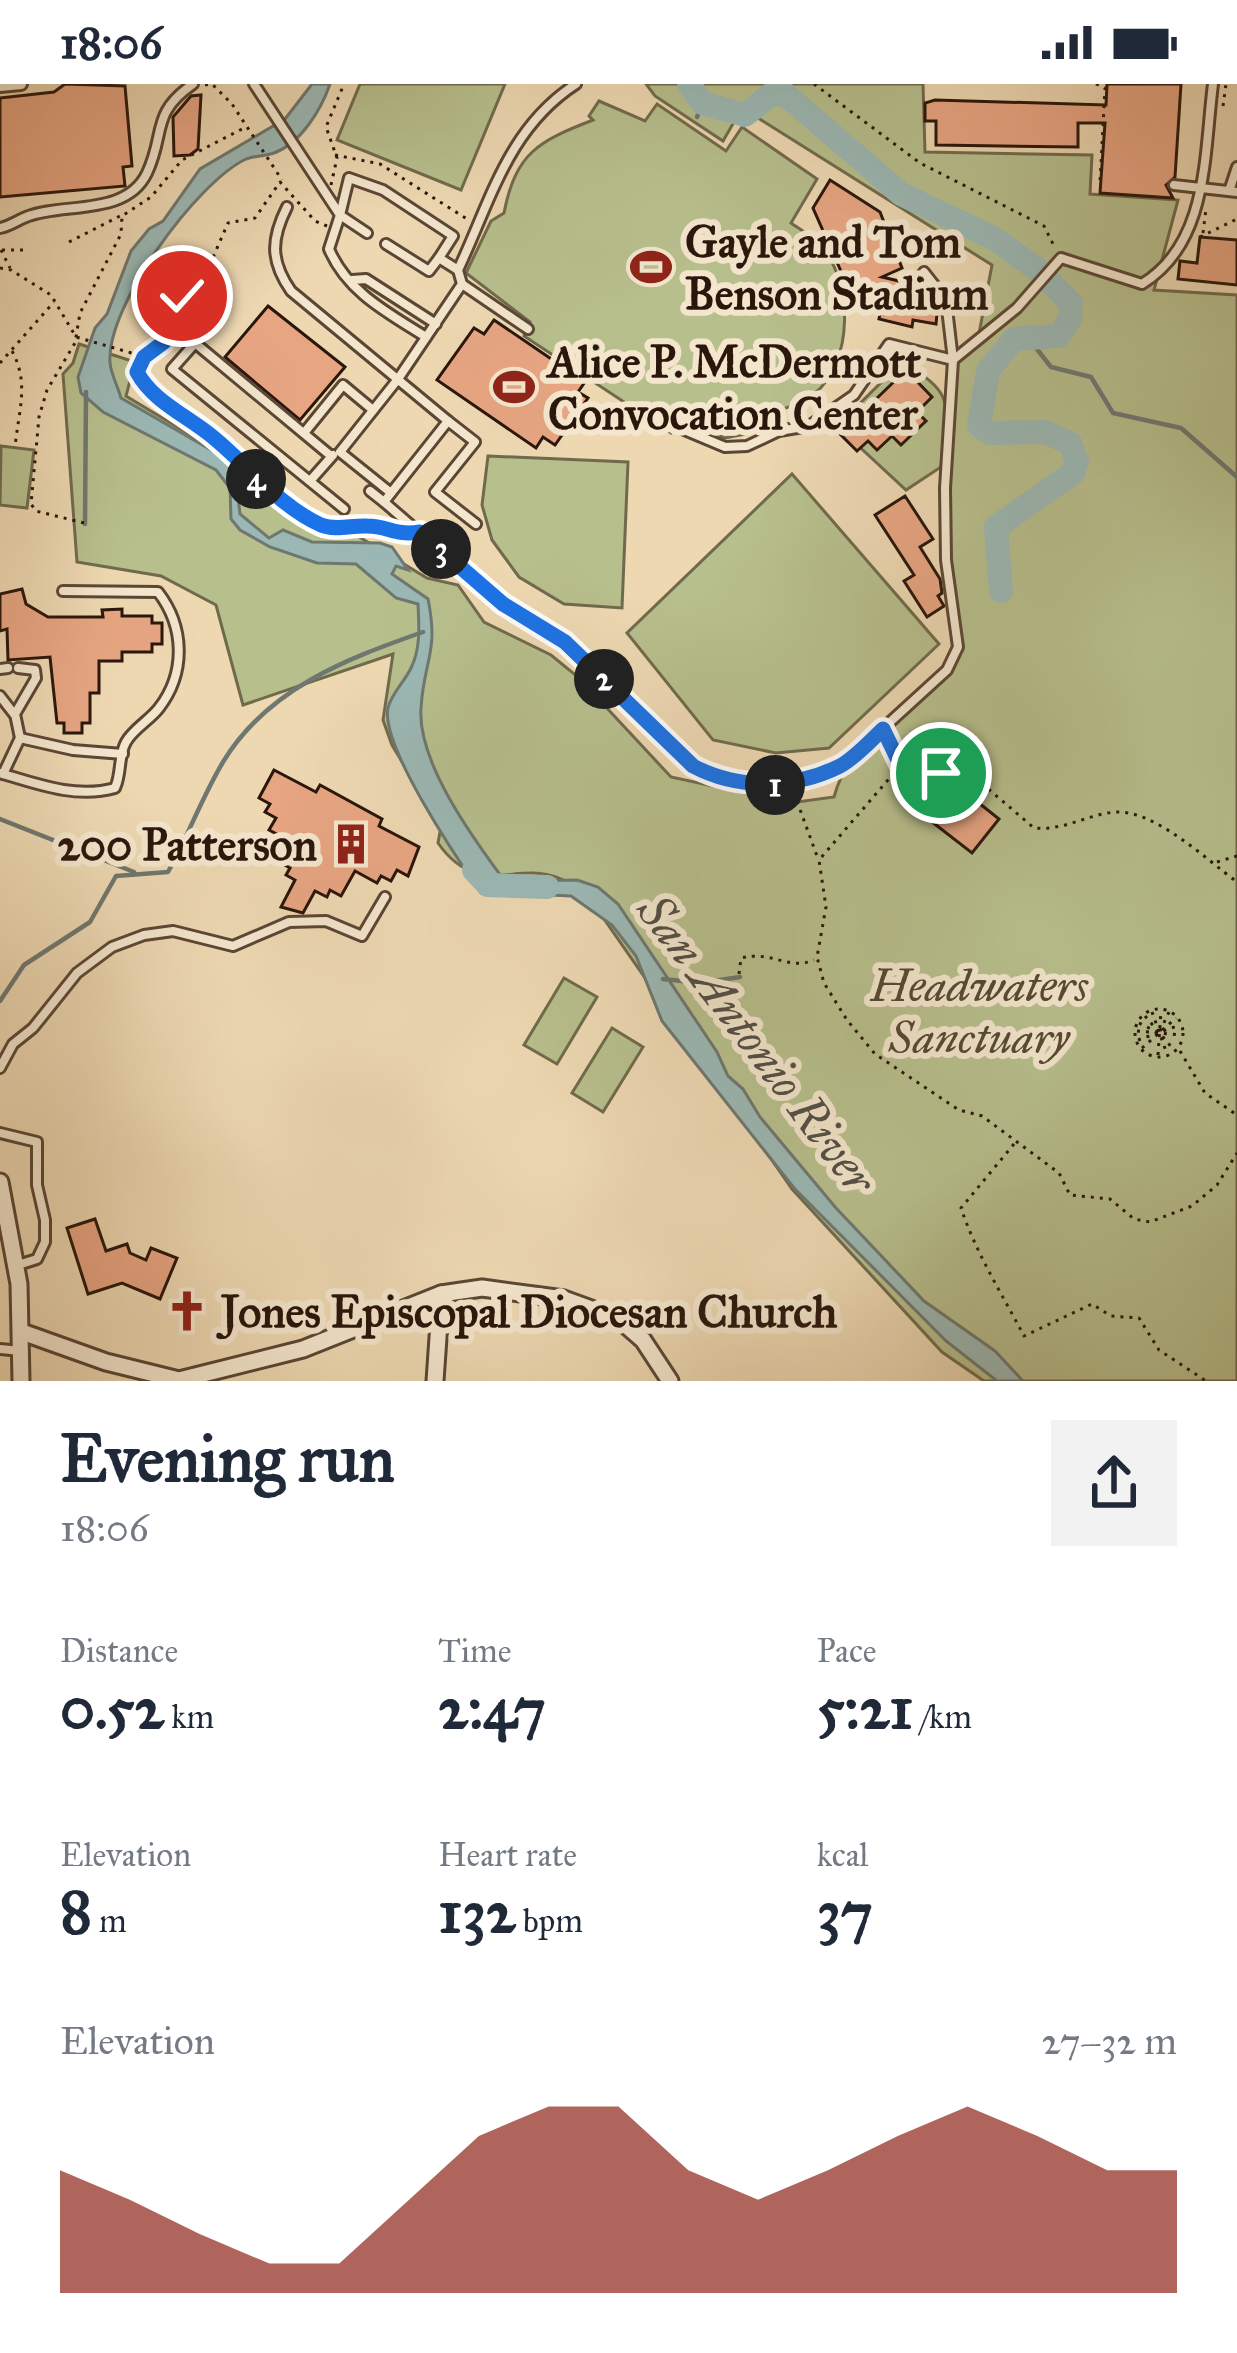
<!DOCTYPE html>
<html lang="en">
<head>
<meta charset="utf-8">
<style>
  :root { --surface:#fff; --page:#f2f2f3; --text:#1f2937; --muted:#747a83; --accent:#8f2418 }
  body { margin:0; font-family:"IM FELL Great Primer",serif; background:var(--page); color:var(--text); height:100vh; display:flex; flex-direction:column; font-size:45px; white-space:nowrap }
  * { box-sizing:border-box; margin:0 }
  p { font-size:39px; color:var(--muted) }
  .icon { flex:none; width:66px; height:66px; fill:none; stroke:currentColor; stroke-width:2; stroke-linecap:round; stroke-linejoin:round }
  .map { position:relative; height:1297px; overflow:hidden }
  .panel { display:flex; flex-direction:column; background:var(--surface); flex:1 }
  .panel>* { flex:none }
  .pin { position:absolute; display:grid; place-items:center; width:102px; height:102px; color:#fff; margin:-51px; border:6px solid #fff; border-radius:50%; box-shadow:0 3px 12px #0007 }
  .km { position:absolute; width:60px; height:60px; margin:-30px; border-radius:50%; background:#222; color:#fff; font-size:33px; line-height:60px; text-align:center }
  .round { display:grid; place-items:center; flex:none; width:126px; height:126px; border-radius:0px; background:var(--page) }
  .summary { display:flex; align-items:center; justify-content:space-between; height:204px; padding:0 60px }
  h1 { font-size:66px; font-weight:700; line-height:90px }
  .stats { display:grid; grid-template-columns:repeat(3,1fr); gap:18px; height:204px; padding:12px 60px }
  .stats div { display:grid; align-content:center }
  .stats b { font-size:60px; font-weight:700 }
  .stats small { font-size:33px; font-weight:400 }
  .stats p { font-size:33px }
  .chart { height:336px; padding:24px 60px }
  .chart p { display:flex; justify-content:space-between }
  .chart svg { width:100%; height:216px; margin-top:12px; fill:var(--accent); opacity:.7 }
  .status { display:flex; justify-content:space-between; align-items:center; height:84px; padding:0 60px; background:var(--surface); direction:ltr }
  .status svg { height:33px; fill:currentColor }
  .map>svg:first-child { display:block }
  .green { fill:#b7bf8d; stroke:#706a4c; stroke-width:3 }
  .water { fill:#9bb8b4; stroke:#6e7770; stroke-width:3 }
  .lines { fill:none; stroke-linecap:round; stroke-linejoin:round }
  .stream { stroke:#6e7770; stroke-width:4.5 }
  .river { stroke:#9bb8b4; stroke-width:24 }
  .building { fill:#e7a582; stroke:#2a160b; stroke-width:3 }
  .service-casing { stroke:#5b4635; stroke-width:14 }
  .pedestrian-casing { stroke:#5b4635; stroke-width:16 }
  .minor-casing { stroke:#5b4635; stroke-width:21 }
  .path { stroke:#2a160b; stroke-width:3; stroke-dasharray:3 6; stroke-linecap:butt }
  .service { stroke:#f3e6cd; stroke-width:8 }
  .pedestrian { stroke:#f3e6cd; stroke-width:10 }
  .minor { stroke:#f3e6cd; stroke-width:15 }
  .route-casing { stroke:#fff; stroke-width:24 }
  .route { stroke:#1a73e8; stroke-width:15 }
  .labels { text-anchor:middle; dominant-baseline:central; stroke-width:12; stroke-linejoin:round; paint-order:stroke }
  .poi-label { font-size:45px; font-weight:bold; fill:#2a160b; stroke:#f3e6cd; text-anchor:start }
  .park-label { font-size:45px; font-style:italic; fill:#544932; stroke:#f3e6cd }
  .water-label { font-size:48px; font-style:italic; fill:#524f46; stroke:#f3e6cd }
</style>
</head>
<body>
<div class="status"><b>18:06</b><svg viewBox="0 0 49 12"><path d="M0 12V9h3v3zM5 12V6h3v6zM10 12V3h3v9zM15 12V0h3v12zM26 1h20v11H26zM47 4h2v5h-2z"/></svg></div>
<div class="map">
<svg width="1237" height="1297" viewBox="0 0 1237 1297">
  <rect width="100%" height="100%" fill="#edd8b2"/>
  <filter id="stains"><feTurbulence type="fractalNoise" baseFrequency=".00167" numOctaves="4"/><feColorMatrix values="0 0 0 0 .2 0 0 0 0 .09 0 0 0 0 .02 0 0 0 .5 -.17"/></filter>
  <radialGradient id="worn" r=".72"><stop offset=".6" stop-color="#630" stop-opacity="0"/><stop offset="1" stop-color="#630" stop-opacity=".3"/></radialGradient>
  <g class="green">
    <polygon points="360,0 505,0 461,106 337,56"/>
    <path d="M646,0h277l2,68 167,3 -2,39 88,6 -24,90 83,5v1086h-253l-42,-29 -150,-163 -195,-280c-9,-8 -18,-20 -28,-26 -48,-29 -88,21 -131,-40l3,-16 -49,-82 -9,-25 10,-66 -150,51 -27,-100 -55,-29 -84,-14 -14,-188 10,-11 6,-19 56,18 -9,34 301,182 31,7 26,37 67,33 27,22 93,100 119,26 44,-6c18,-67 78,-77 114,-127 17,-25 5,-62 1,-90 -9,-73 0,-147 4,-220l25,-21 14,-74 -250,-157 -19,33 -68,-45z"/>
    <path d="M599,17l46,20 12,-17 69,47 16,-24 75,52 -26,44c10,7 23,14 30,23 32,36 33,116 -7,148 -24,19 -38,8 -62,39l-27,5 -46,-17 -8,12 -147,-97 6,-14 -64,-49 25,-52 13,-8c12,-61 35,-72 89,-93l-4,-4z"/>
    <path d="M902,278c58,34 44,43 39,105l-35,23 -69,-64z"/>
    <polygon points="1,362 34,366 27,424 0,421"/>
    <polygon points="488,372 628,378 622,524 564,520 519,493 492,456 482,421"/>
    <polygon points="792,390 939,560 829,664 776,669 713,656 627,549"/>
    <polygon points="564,894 597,913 557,980 524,961"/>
    <polygon points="612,944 643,963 603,1028 572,1009"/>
  </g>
  <g class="water">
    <path d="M312,0h18c-9,26 -29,59 -56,69 -9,3 -20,3 -28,6 -50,24 -140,147 -136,204 1,11 8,24 11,35l104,60 21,33 -8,7 2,16 29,24 14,-8 29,12 68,1 12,4 16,23 -12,-4 -4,8 36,25c11,54 -4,60 -7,109 -4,53 51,129 83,172l-17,13h-6c-23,-33 -101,-148 -93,-185 3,-14 17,-27 23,-40 10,-20 8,-43 7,-64l-22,-6 -40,-34 -39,-1 -47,-16 -30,-17 -9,-11 -1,-31 -14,-18 -113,-58 -22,-19 -3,-16 17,-49 12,-14 24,-63 18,-22 14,-8 37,-52 85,-50z"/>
    <polygon points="577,796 598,803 618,820 717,968 728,992 743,1005 760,1033 836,1124 924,1217 995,1267 1023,1297 997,1297 946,1257 794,1104 662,937 636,872 612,841 571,812 507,809 525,797"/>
  </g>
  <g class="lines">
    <g class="stream">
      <polyline points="697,33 702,19"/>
      <polyline points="1029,255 1051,283 1091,293 1113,329 1181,344 1237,393"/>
      <polyline points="85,440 86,308"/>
      <polyline points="0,735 134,788"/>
      <polyline points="663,895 700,899 740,893"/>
      <path d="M0,917l24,-36 66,-43 26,-46 52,-4c20,-36 34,-75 55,-110 44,-73 123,-103 200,-130"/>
    </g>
    <g class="river">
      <polyline points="689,0 702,19 745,31 770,11 785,10 901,110 993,154 1036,184 1071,219 1070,236 1058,252 1014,255 988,287 979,341 989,349 1045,348 1070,359 1077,377 1073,389 996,443 1001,507"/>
      <polyline points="474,786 488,801 547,803"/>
    </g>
  </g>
  <g class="building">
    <polygon points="65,0 125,2 132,82 123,83 125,102 0,113 0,14 54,8"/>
    <polygon points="1107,0 1181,0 1175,93 1166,101 1173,114 1100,109 1105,39 1078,39 1078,63 936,61 936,37 925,37 925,19 935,16 1106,21"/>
    <polygon points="201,11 198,65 190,71 174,72 173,33 191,12"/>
    <polygon points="830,96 880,128 902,184 882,193 920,202 918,214 938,219 936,240 913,236 912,243 879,235 884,211 855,219 813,124"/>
    <polygon points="1200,153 1237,156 1237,201 1178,195 1180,177 1197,179"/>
    <polygon points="268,222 345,283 300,336 225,273"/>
    <polygon points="494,236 585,298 578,308 588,314 555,361 543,353 536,364 437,296 474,244 484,250"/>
    <polygon points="906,286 932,313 917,328 926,337 901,361 892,352 877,366 868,357 857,367 840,350"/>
    <polygon points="905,412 933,455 920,463 940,495 942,509 938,512 944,522 927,533 904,497 914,491 875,431"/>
    <polygon points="22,505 26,520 48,533 103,533 102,526 122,525 122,532 152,532 152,539 162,539 162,560 152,560 152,568 122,568 122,577 99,577 99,609 90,609 90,639 82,639 82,649 64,649 64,639 57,639 50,573 8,576 7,545 0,547 0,510"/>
    <polygon points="274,686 316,708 320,701 382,735 379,742 419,763 408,792 397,786 391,797 381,792 377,799 355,787 341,812 330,806 327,813 315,807 303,829 281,823 295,796 286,791 290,784 279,778 290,757 269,746 276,734 265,728 270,720 259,714"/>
    <polygon points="955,700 999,735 972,769 927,734"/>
    <polygon points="95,1135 106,1167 127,1160 130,1169 146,1176 151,1164 177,1174 160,1215 122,1199 88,1210 67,1144"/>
  </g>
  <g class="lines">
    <g class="service-casing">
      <g id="service">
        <path d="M254,0l86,131 -11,34c18,43 59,64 97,88"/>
        <path d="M576,0c-68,44 -85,116 -118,186l4,14 -64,95 -58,73 51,41 -7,9 119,103 62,37 128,124 21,11 68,9 61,-21 104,-95 11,-23 -12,-87 -1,-72 8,-128 64,-52 44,-50 81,26c67,-41 62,-130 71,-200"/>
        <polyline points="1174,101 1237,108"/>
        <polyline points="1229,107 1237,83"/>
        <path d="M287,123c-16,32 -17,54 4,84l157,130 -57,72"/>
        <path d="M0,144c10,-2 16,-7 26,-11 37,-15 100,0 121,-44 19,-40 3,-59 46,-89"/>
        <polyline points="367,149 340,131 349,94 383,106 453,152 439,174 458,186"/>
        <polyline points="386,160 429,187 439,174"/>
        <polyline points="352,196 366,195 436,240"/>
        <polyline points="462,200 528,245"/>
        <polyline points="448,337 475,358 435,408 476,440"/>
        <polyline points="675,342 725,363 747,362 779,347 809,342 854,311 889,260 953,276 946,216 924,188"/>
        <polyline points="304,349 343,301 373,326"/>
        <polyline points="331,372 195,259 172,285 344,425"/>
        <polyline points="310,397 333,371"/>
        <polyline points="370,407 384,418"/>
        <polyline points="18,584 35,586 36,594 15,630 20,654"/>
        <polyline points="0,585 8,584"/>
        <polyline points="0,612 14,630"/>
        <path d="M0,689c37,11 76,26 115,15 7,-15 3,-32 11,-46 7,-13 24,-22 33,-34 27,-35 26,-81 -1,-116l-95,-1"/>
        <polyline points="3,690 20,654 73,666 123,670"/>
        <polyline points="0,984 13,960 33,944 77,889 112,863 144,851 173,847 233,862 289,838 326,837 362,852 385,813"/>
        <polyline points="0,1049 37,1058 37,1101 45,1136 45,1158 37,1175 18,1181"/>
        <polyline points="0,1265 21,1267"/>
      </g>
    </g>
    <g class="pedestrian-casing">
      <polyline id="pedestrian" points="0,2 21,0"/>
    </g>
    <g class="minor-casing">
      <g id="minor">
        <polyline points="0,1098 19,1200 21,1297"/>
        <polyline points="22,1248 106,1278 179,1296 303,1265 441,1210 482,1204 564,1215 619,1235 643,1256 670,1297"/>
        <polyline points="435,1297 441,1210"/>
      </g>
    </g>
    <g class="path">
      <polyline points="814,0 920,79 1044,142 1054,162"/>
      <polyline points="1096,0 1105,4 1100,99"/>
      <polyline points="205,1 212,0 232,20 282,96"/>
      <polyline points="1223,22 1226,0"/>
      <polyline points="335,71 380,80 467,135"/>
      <polyline points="331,101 337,74 326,43 344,0"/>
      <path d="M327,142l-12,-5 -35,-39 -25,36 -27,5 -17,39 -29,34 -18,46 -20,15 -7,15c9,17 168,147 188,153 15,6 31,0 46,1 14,2 21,11 35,8"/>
      <polyline points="1203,149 1206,125"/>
      <polyline points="1200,153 1237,135"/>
      <polyline points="69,158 120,132"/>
      <polyline points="1,166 10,184"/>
      <polyline points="2,166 29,166"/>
      <polyline points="0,184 11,186 51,211 76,253 142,272"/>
      <path d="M12,267c18,33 6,61 3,97"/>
      <polyline points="0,279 54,218"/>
      <polyline points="84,439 36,427 31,420 39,333 47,306 75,259 80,229 121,150 122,132 151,113 182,76 246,43"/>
      <polyline points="892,655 900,680"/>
      <polyline points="900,682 819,776 826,823 817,873 824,899 847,936 875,970 959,1026 982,1032 1059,1089 1070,1111 1110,1115 1134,1135 1150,1138 1192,1122 1217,1101 1237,1069"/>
      <path d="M902,682l84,21 48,41c30,3 54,-14 82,-16 39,-2 91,48 121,70"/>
      <polyline points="794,709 817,772"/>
      <polyline points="1217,778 1237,772"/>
      <path d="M739,890l2,-16c31,-8 47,13 73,2"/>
      <circle cx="1159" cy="949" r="24"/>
      <polyline points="1152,928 1167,970"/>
      <polyline points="1145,932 1174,966"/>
      <polyline points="1139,939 1157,948"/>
      <polyline points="1137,947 1181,951"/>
      <polyline points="1160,947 1169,928"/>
      <polyline points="1138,956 1180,941"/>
      <polyline points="1142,964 1176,934"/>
      <polyline points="1180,967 1205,1009 1237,1031"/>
      <polyline points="1158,971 1161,927"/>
      <path d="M1014,1060l-53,64c15,45 41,86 63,128l68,-32 19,12 28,2 20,32 47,31"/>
    </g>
    <use href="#service" class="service"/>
    <use href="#pedestrian" class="pedestrian"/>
    <use href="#minor" class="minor"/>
  </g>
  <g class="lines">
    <g class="route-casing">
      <path id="route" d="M182,212l-18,46 -20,15 -7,15c16,30 51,44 77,66 34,28 65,68 107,87 15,6 31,0 46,1 22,0 27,10 53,6l83,72 62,38 128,124c45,24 101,23 147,0 15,-8 30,-25 43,-37l18,37 40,7"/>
    </g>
    <use href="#route" class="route"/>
  </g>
  <defs>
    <g id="stadium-bare" transform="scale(3.24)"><path d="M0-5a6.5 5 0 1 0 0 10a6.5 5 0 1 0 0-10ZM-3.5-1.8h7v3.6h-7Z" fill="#8f2418" stroke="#f3e6cd" stroke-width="2.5" paint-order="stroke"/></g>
    <g id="building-bare" transform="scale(3.24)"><path d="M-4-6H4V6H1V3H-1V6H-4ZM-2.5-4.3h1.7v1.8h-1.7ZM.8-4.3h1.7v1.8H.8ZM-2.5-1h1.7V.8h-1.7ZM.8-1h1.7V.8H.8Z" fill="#8f2418" stroke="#f3e6cd" stroke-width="2.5" paint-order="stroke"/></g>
    <g id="church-bare" transform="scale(3.24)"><path d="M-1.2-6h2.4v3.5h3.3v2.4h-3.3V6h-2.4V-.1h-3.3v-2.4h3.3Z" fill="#8f2418" stroke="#f3e6cd" stroke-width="2.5" paint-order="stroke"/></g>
  </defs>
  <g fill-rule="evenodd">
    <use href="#stadium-bare" x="651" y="183"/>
    <use href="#stadium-bare" x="514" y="303"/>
    <use href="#building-bare" x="351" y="760"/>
    <use href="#church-bare" x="187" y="1227"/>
  </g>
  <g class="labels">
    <g class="poi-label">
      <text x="685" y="157">Gayle and Tom<tspan x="685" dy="52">Benson Stadium</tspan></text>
      <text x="548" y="277">Alice P. McDermott<tspan x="548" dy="52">Convocation Center</tspan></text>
      <text x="317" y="760" text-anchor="end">200 Patterson</text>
      <text x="221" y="1227">Jones Episcopal Diocesan Church</text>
    </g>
    <g class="park-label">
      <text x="979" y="901">Headwaters<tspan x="979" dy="52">Sanctuary</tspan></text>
    </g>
    <g class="water-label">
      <text transform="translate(757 960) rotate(53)">San Antonio River</text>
    </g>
  </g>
  <rect width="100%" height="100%" filter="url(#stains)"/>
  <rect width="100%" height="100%" fill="url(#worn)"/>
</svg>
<div class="pin" style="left:941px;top:689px;background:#1e9e55"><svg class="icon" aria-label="arrive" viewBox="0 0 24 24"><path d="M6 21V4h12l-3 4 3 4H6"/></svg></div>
<div class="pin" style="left:182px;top:212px;background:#d93025"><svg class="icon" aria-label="check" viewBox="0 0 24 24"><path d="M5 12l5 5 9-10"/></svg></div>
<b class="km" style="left:775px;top:701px">1</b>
<b class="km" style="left:604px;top:595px">2</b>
<b class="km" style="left:441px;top:465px">3</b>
<b class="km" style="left:256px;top:395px">4</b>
</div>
<section class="panel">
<div class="summary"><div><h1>Evening run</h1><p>18:06</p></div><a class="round"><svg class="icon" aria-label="share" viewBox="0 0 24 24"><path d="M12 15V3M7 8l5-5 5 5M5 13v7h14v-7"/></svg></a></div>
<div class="stats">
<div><p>Distance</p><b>0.52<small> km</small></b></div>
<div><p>Time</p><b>2:47</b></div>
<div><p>Pace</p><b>5:21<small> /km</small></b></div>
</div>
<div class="stats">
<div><p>Elevation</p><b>8<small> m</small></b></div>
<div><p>Heart rate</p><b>132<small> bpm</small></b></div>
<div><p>kcal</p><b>37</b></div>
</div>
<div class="chart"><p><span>Elevation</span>27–32 m</p>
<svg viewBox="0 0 160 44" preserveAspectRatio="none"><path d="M0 44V19L10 25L20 32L30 38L40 38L50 25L60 12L70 6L80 6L90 19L100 25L110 19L120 12L130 6L140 12L150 19L160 19V44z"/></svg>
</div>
</section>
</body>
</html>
